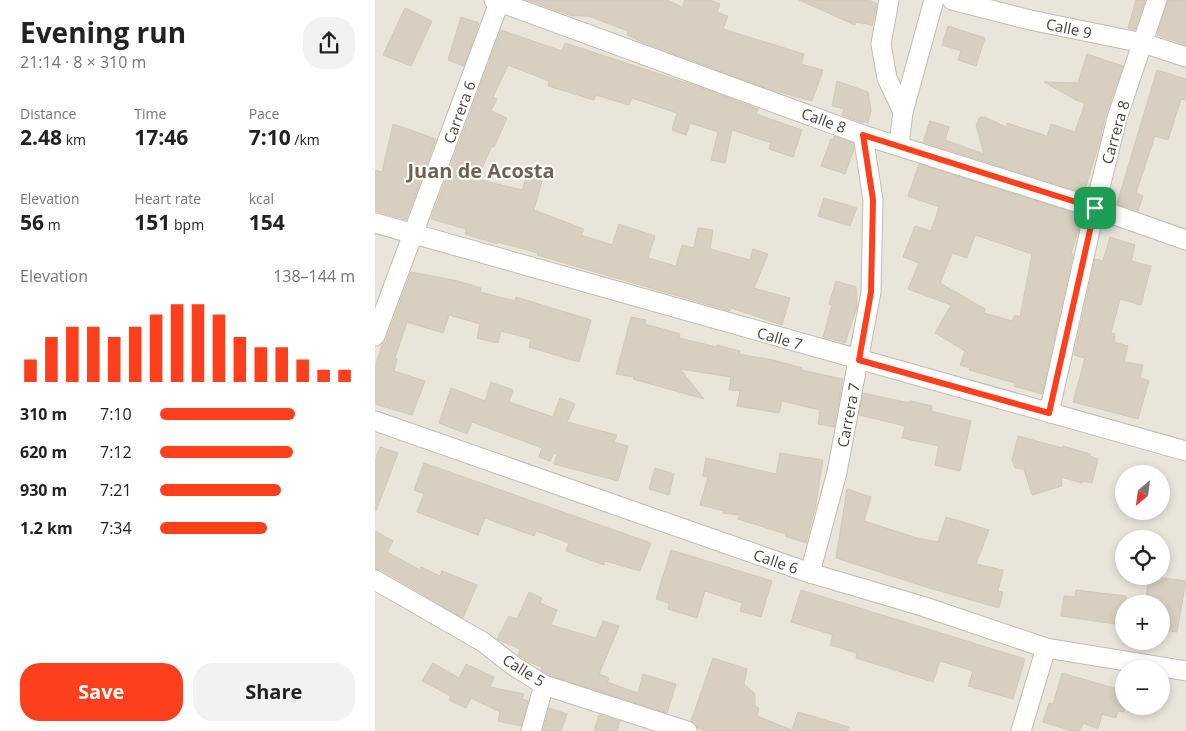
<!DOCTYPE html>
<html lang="en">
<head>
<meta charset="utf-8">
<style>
  :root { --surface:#fff; --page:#f2f2f2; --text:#222; --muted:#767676; --accent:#fc3f1d }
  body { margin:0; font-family:"Open Sans",sans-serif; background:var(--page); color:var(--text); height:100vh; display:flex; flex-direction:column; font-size:19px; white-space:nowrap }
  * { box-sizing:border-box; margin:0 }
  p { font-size:16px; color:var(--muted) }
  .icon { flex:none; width:28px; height:28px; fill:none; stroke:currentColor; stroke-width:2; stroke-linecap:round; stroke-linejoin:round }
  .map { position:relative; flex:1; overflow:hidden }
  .sheet { display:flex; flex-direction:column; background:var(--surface); width:375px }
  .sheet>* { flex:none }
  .needle { width:32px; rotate:209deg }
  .fabs { position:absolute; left:740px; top:465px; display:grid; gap:10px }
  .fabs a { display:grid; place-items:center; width:55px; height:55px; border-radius:50%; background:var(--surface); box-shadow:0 2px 8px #0003; font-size:25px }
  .pin { position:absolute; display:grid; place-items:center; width:42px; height:42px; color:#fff; margin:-21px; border-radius:10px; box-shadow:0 2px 8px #0006 }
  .round { display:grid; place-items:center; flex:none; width:52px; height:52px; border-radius:20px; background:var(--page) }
  .headline { display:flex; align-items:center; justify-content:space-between; height:85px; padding:0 20px }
  h1 { font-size:28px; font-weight:700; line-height:38px }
  .stats { display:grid; grid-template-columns:repeat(3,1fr); gap:8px; height:85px; padding:5px 20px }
  .stats div { display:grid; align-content:center }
  .stats b { font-size:21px; font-weight:700 }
  .stats small { font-size:14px; font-weight:400 }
  .stats p { font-size:14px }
  .chart { height:140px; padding:10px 20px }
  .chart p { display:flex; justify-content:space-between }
  .chart svg { width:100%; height:90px; margin-top:5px; stroke:var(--accent); stroke-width:6 }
  .cta { display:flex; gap:10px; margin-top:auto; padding:10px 20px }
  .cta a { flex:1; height:58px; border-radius:20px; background:var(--accent); color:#fff; font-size:20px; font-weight:700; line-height:58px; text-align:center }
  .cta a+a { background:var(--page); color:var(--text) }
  ul { padding:0 20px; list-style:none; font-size:16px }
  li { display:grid; grid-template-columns:80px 60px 1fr; align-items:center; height:38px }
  li i { height:12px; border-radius:6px; background:var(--accent) }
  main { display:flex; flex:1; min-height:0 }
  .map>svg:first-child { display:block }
  .residential { fill:#eae5da; fill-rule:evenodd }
  .building { fill:#d8cfc1; stroke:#d3c7b4; fill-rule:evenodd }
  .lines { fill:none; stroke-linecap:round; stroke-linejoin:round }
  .street-casing { stroke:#c2bbae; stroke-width:21 }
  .street { stroke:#fff; stroke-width:19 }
  .route-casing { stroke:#fff; stroke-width:10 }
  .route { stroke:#fc3f1d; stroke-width:6 }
  .labels { text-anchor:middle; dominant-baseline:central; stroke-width:4; stroke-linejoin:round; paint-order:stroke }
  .street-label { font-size:15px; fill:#4b4439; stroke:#fff }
  .district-label { font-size:20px; font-weight:bold; fill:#6e6250; stroke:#fff }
</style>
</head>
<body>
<main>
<section class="sheet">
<div class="headline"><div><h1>Evening run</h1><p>21:14 · 8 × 310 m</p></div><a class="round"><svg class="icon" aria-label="share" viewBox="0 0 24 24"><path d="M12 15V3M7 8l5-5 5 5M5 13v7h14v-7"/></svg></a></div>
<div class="stats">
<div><p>Distance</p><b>2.48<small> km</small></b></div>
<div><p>Time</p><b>17:46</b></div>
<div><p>Pace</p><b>7:10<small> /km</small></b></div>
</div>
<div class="stats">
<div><p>Elevation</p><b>56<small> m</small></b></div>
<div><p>Heart rate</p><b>151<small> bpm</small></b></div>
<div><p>kcal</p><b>154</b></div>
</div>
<div class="chart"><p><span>Elevation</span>138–144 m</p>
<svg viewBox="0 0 160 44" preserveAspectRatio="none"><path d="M5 44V33M15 44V22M25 44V17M35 44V17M45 44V22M55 44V17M65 44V11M75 44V6M85 44V6M95 44V11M105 44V22M115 44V27M125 44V27M135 44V33M145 44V38M155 44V38"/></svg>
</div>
<ul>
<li><b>310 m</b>7:10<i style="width:69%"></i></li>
<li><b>620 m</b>7:12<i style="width:68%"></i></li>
<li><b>930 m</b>7:21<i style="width:62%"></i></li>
<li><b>1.2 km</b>7:34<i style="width:55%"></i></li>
</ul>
<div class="cta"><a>Save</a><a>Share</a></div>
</section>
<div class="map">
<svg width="811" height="731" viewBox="0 0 811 731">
  <rect width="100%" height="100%" fill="#f6f3ec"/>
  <path class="residential" d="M0,0h811v731h-811zM749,474h37v37h-37zM749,539h37v37h-37zM749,604h37v37h-37zM749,669h37v37h-37z"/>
  <g class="building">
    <polygon points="152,0 292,0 307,7 310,0 334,0 345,4 342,12 353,16 348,29 429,54 426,64 448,70 437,101 400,91 267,42 252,35 253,31 213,16 197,16"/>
    <polygon points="424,0 494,0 502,4 497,26 490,23 489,24 481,22 480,25"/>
    <polygon points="761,0 770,0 760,30 753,28"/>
    <polygon points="793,0 811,0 811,45 782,35"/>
    <polygon points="30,8 57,21 36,66 8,55"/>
    <polygon points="86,17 104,23 89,66 73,60"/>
    <polygon points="573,26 610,38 601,66 583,60 586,51 567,45"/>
    <polygon points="126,30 187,51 190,43 333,90 383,109 381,114 427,130 418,157 394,149 396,143 357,130 350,163 336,160 343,132 315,123 311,135 297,130 302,113 257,98 254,105 221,95 219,100 173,86 174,81 133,65 118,97 122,99 116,111 132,118 119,147 117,146 102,179 147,190 152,176 167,181 159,210 209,229 206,235 237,245 244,224 280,236 273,258 301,266 307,245 319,248 323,228 338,230 335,249 375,260 378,249 393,254 379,288 415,298 407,325 356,308 355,311 162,255 163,253 123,242 122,244 90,234 91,229 56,219"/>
    <polygon points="712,54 748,66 731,114 723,147 709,193 548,142 555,121 574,127 570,140 609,154 601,125 605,117 610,117 631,127 632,123 672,136 676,124 700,132 710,103 701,100 669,82 703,83"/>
    <polygon points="782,70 811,79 811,100 806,99 793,140 780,136 761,193 768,196 763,211 742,204"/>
    <polygon points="462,81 493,92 496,110 493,123 488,121 488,123 467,115 469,109 457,106"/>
    <polygon points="18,124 61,139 31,220 0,211 0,170 7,172"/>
    <polygon points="459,136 478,143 479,149 470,174 446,166 456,139 458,140"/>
    <path d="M544,164l158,50 -3,9 6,2 -9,29h2l-31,140 -28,-8 1,-3 -46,-13 1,-2 -10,-3 5,-14 -30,-18 16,-28 -43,-16 11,-26 -16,-6 12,-31 16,5 8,-24 -31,-11zM600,235l57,19 -12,63 -5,-2 -3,6 -28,-8 1,-4 -45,-26 12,-30 15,5z"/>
    <polygon points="449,198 482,208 475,226 443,216"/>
    <polygon points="735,237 760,245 756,261 776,266 766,305 745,299 736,333 740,334 739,342 753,346 749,362 768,365 765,378 774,381 763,419 698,402 710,358 699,355 720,259 728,261"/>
    <polygon points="36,272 83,281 106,288 105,292 140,301 141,297 216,320 204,362 154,347 156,339 126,331 123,343 102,338 105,324 74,315 68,333 32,322 20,358 22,359 19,371 50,381 37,415 0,404 0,367 7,345 11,340"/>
    <polygon points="461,281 481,287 482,307 470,343 448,337 457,305 454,304"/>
    <polygon points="256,317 271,320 270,324 305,334 304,338 342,347 342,345 365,351 364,354 398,360 427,368 426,370 468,379 459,427 443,424 445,410 407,401 404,413 362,406 365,391 354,390 356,377 305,369 329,399 258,379 259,377 241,374"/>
    <polygon points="116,382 138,390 134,402 178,417 185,398 200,404 192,422 242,435 239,442 253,446 243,481 179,464 182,454 179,453 175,461 164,457 167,448 97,422 92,434 64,423 76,388 110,401"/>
    <polygon points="488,393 535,403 535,401 557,406 556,411 596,421 585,471 560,465 564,446 527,438 530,426 484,415"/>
    <polygon points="643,436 688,448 688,446 715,454 715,456 723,459 717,483 708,481 707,483 686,477 687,486 657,495 649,469 640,468 637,460"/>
    <polygon points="5,447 23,453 1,511 0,510 0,460"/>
    <polygon points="405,453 448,460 440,509 431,543 410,536 411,534 363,519 364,515 348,513 348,511 325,505 333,477 328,476 331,458 401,474"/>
    <polygon points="49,463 276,543 265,571 230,561 229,565 191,551 194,543 161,531 159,536 110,518 103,535 42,512 49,494 39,490"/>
    <polygon points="280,468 299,474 294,495 274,489"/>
    <polygon points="472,489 496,497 489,521 542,538 563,542 571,517 614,530 601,564 628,570 623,591 628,592 624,608 551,587 461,558"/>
    <polygon points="0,531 18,541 12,552 45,570 46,567 65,576 67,571 102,585 88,618 6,570 0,569"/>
    <polygon points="296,550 397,581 386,617 365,611 367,603 330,591 322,618 293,609 294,603 281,599"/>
    <polygon points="774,576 811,581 802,632 786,630 786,604 770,604"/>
    <polygon points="426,590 650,659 638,699 593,686 598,671 565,661 558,682 481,658 482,653 455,645 458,635 416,622"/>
    <polygon points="701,590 751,596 750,604 749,604 747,625 686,616 689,596 700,597"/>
    <polygon points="154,592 167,598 165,603 182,610 176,625 221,638 228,621 244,626 224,674 234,678 232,682 263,693 268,674 301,684 292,713 174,675 166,670 167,667 154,662 143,655 145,649 122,639 134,616 142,619"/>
    <polygon points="338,658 372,669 369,684 380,694 380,706 384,708 382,716 417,730 423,712 474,727 473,731 331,731 323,728 316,721"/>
    <polygon points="58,663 84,678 91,664 119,677 115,687 149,694 147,699 153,701 146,726 123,721 125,712 96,698 91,708 74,700 76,696 47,681"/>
    <polygon points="687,673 749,691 749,712 743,711 741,718 727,714 723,729 708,723 705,731 696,731 668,722 674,703 678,704"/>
    <polygon points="174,708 192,714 186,731 168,731"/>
    <polygon points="224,715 245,721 242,731 219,731"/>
  </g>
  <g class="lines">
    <g class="street-casing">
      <g id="street">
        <polyline points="119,0 488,135 720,208 811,240"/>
        <polyline points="514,0 506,44 512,78 528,112"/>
        <polyline points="577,0 655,20 768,43 811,57"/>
        <polyline points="524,145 528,112 559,0"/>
        <polyline points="0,223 811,451"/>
        <polyline points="0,336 125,0"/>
        <polyline points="674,413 720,208 742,118 782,0"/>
        <polyline points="0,421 435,573 547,606 671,648 811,671"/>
        <polyline points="435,573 462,472 496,292 498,200 488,135"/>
        <polyline points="0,580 108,642 139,666 169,685 312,731"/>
        <polyline points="156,731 169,685"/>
        <polyline points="646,731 671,648"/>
      </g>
    </g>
    <use href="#street" class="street"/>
  </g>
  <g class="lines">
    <g class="route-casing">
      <polygon id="route" points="488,135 720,208 674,413 484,360 496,292 498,200"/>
    </g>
    <use href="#route" class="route"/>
  </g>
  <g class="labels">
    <g class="street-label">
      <text transform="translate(694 28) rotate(12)">Calle 9</text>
      <text transform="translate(84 112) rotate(-70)">Carrera 6</text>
      <text transform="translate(449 120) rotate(20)">Calle 8</text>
      <text transform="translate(740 132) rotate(-74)">Carrera 8</text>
      <text transform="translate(405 338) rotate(16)">Calle 7</text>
      <text transform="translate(473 415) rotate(-79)">Carrera 7</text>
      <text transform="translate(401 561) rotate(19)">Calle 6</text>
      <text transform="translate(149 670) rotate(32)">Calle 5</text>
    </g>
    <g class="district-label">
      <text x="106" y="170">Juan de Acosta</text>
    </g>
  </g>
</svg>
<div class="fabs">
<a><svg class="needle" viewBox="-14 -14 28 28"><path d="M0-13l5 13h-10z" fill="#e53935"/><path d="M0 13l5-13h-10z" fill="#767676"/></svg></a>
<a><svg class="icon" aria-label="locate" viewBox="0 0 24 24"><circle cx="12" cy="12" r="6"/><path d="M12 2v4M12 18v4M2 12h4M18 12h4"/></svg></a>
<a>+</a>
<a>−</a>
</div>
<div class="pin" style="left:720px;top:208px;background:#1e9e55"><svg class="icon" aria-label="arrive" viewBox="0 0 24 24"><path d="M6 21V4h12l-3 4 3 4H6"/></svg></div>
</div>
</main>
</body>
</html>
